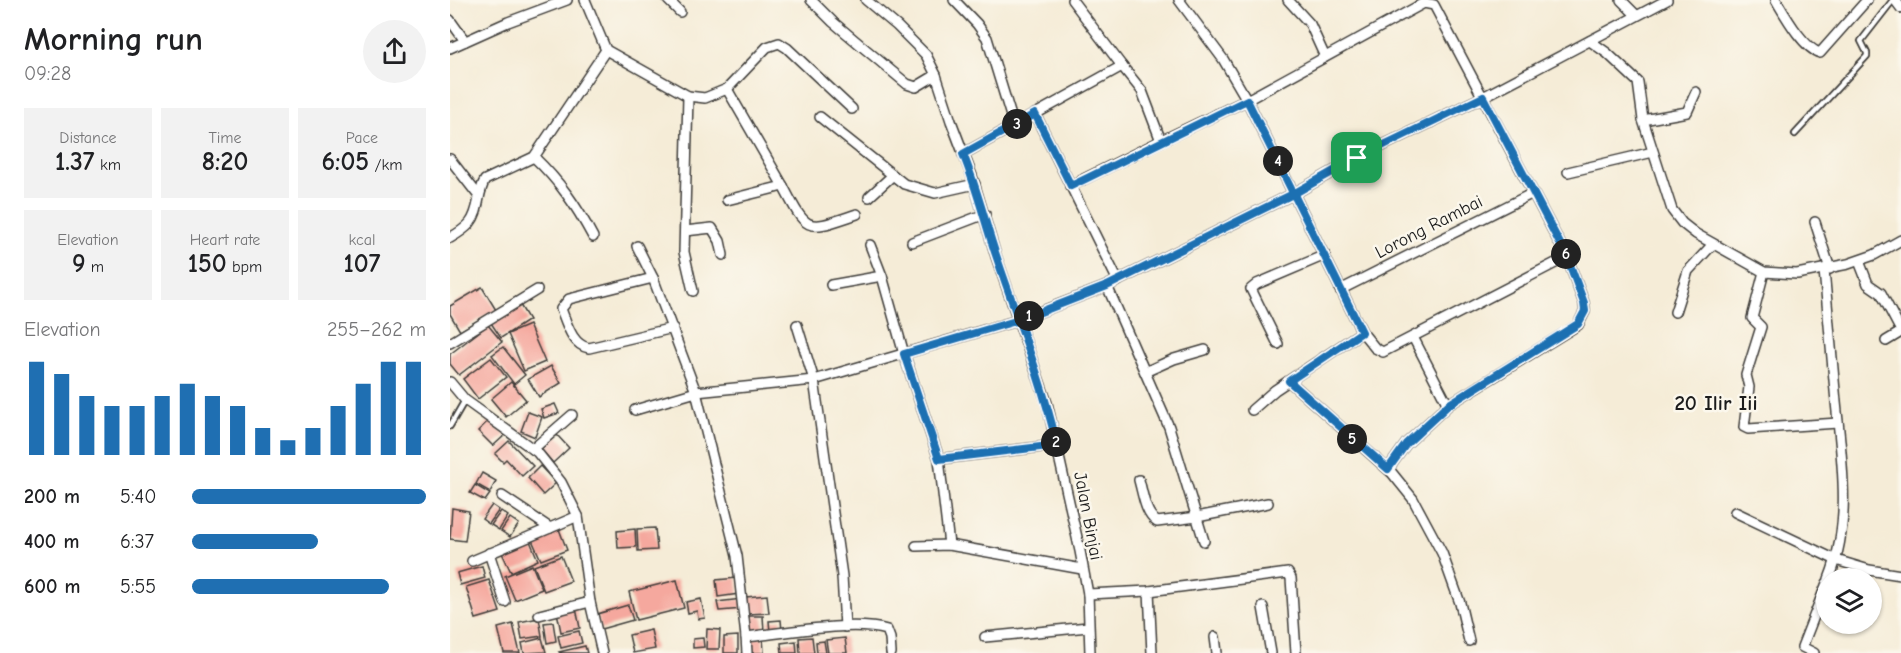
<!DOCTYPE html>
<html lang="en">
<head>
<meta charset="utf-8">
<style>
  :root { --surface:#fff; --page:#f2f2f2; --text:#202124; --muted:#757577; --accent:#1f6fb2 }
  body { margin:0; font-family:"Comic Neue",sans-serif; background:var(--page); color:var(--text); height:100vh; display:flex; flex-direction:column; font-size:22px; white-space:nowrap }
  * { box-sizing:border-box; margin:0 }
  p { font-size:20px; color:var(--muted) }
  .icon { flex:none; width:33px; height:33px; fill:none; stroke:currentColor; stroke-width:2; stroke-linecap:round; stroke-linejoin:round }
  .map { position:relative; flex:1; overflow:hidden }
  .sheet { display:flex; flex-direction:column; background:var(--surface); width:450px }
  .sheet>* { flex:none }
  .fabs { position:absolute; left:1366px; top:568px; display:grid; gap:12px }
  .fabs a { display:grid; place-items:center; width:66px; height:66px; border-radius:50%; background:var(--surface); box-shadow:0 2px 4px #0004; font-size:30px }
  .pin { position:absolute; display:grid; place-items:center; width:51px; height:51px; color:#fff; margin:-26px; border-radius:12px; box-shadow:0 3px 9px #0006 }
  .km { position:absolute; width:30px; height:30px; margin:-15px; border-radius:50%; background:#222; color:#fff; font-size:16px; line-height:30px; text-align:center }
  .round { display:grid; place-items:center; flex:none; width:63px; height:63px; border-radius:32px; background:var(--page) }
  .head { display:flex; align-items:center; justify-content:space-between; height:102px; padding:0 24px }
  h1 { font-size:33px; font-weight:700; line-height:45px }
  .stats { display:grid; grid-template-columns:repeat(3,1fr); gap:9px; height:102px; padding:6px 24px }
  .stats div { display:grid; align-content:center; border-radius:0px; background:var(--page); text-align:center }
  .stats b { font-size:26px; font-weight:700 }
  .stats small { font-size:16px; font-weight:400 }
  .stats p { font-size:16px }
  .chart { height:168px; padding:12px 24px }
  .chart p { display:flex; justify-content:space-between }
  .chart svg { width:100%; height:108px; margin-top:6px; stroke:var(--accent); stroke-width:6 }
  ul { padding:0 24px; list-style:none; font-size:20px }
  li { display:grid; grid-template-columns:96px 72px 1fr; align-items:center; height:45px }
  li i { height:15px; border-radius:8px; background:var(--accent) }
  main { display:flex; flex:1; min-height:0 }
  .map>svg:first-child { display:block }
  .building { fill:#f5a89e }
  .lines { fill:none; stroke-linecap:round; stroke-linejoin:round }
  .service-casing { stroke:#3d3b38; stroke-width:8 }
  .minor-casing { stroke:#3d3b38; stroke-width:12 }
  .service { stroke:#fff; stroke-width:4.5 }
  .minor { stroke:#fff; stroke-width:9 }
  .route-casing { stroke:#fff; stroke-width:12 }
  .route { stroke:#1f6fb2; stroke-width:8 }
  .labels { text-anchor:middle; dominant-baseline:central; stroke-width:5; stroke-linejoin:round; paint-order:stroke }
  .street-label { font-size:18px; fill:#1c1c1c; stroke:#fbf7ec }
  .quarter-label { font-size:21px; font-weight:bold; fill:#1c1c1c; stroke:#fbf7ec }
</style>
</head>
<body>
<main>
<section class="sheet">
<div class="head"><div><h1>Morning run</h1><p>09:28</p></div><a class="round"><svg class="icon" aria-label="share" viewBox="0 0 24 24"><path d="M12 15V3M7 8l5-5 5 5M5 13v7h14v-7"/></svg></a></div>
<div class="stats">
<div><p>Distance</p><b>1.37<small> km</small></b></div>
<div><p>Time</p><b>8:20</b></div>
<div><p>Pace</p><b>6:05<small> /km</small></b></div>
</div>
<div class="stats">
<div><p>Elevation</p><b>9<small> m</small></b></div>
<div><p>Heart rate</p><b>150<small> bpm</small></b></div>
<div><p>kcal</p><b>107</b></div>
</div>
<div class="chart"><p><span>Elevation</span>255–262 m</p>
<svg viewBox="0 0 160 44" preserveAspectRatio="none"><path d="M5 44V6M15 44V11M25 44V20M35 44V24M45 44V24M55 44V20M65 44V15M75 44V20M85 44V24M95 44V33M105 44V38M115 44V33M125 44V24M135 44V15M145 44V6M155 44V6"/></svg>
</div>
<ul>
<li><b>200 m</b>5:40<i style="width:100%"></i></li>
<li><b>400 m</b>6:37<i style="width:54%"></i></li>
<li><b>600 m</b>5:55<i style="width:84%"></i></li>
</ul>
</section>
<div class="map">
<svg width="1451" height="653" viewBox="0 0 1451 653">
  <rect width="100%" height="100%" fill="#fbf7ec"/>
  <filter id="ink" filterUnits="userSpaceOnUse"><feTurbulence type="fractalNoise" baseFrequency=".0167" numOctaves="2"/><feDisplacementMap in="SourceGraphic" scale="12" xChannelSelector="R" yChannelSelector="G"/><feConvolveMatrix kernelMatrix="1 2 1 2 8 2 1 2 1" color-interpolation-filters="sRGB"/></filter>
  <filter id="wash" filterUnits="userSpaceOnUse"><feTurbulence type="fractalNoise" baseFrequency=".008" numOctaves="4" result="noise"/><feDisplacementMap in="SourceGraphic" scale="24" xChannelSelector="R" yChannelSelector="G"/><feGaussianBlur stdDeviation="1.35" result="paint"/><feColorMatrix in="noise" values="0 0 0 0 0 0 0 0 0 0 0 0 0 0 0 0 0 1.4 0 .05"/><feComposite in="paint" operator="in"/></filter>
  <g filter="url(#wash)">
    <rect width="100%" height="100%" fill="#f5ecd7"/>
    <g id="blocks">
      <g class="building">
        <polygon points="32,287 46,310 10,331 0,314 0,306"/>
        <polygon points="70,305 79,320 51,338 41,323"/>
        <polygon points="38,325 52,342 9,375 0,364 0,354"/>
        <polygon points="79,325 95,362 74,371 58,334"/>
        <polygon points="53,347 75,375 64,384 42,355"/>
        <polygon points="41,358 56,377 28,399 13,379"/>
        <polygon points="101,366 111,383 89,397 78,379"/>
        <polygon points="61,382 76,400 56,417 41,399"/>
        <polygon points="105,404 109,413 94,418 91,409"/>
        <polygon points="78,412 92,417 85,437 71,431"/>
        <polygon points="40,419 55,435 43,446 28,431"/>
        <polygon points="107,435 119,448 103,463 91,449"/>
        <polygon points="59,441 83,466 72,476 56,459 53,462 45,454"/>
        <polygon points="90,466 106,483 93,495 78,478"/>
        <polygon points="32,473 46,481 40,492 26,484"/>
        <polygon points="25,485 40,494 35,501 20,493"/>
        <polygon points="42,505 49,510 39,524 32,519"/>
        <polygon points="2,508 19,511 15,541 0,539"/>
        <polygon points="51,511 58,516 49,530 41,525"/>
        <polygon points="60,518 69,524 60,537 51,531"/>
        <polygon points="205,528 207,550 188,551 187,529"/>
        <polygon points="109,529 117,550 91,560 82,540"/>
        <polygon points="185,529 186,547 168,548 167,531"/>
        <polygon points="80,541 88,560 61,572 52,553"/>
        <polygon points="111,556 121,581 94,591 84,566"/>
        <polygon points="82,565 92,589 65,600 55,576"/>
        <polygon points="32,566 35,578 10,585 7,573"/>
        <polygon points="287,578 289,594 268,597 266,580"/>
        <polygon points="39,580 50,612 26,619 16,587"/>
        <polygon points="227,580 234,608 186,620 179,592"/>
        <polygon points="317,595 319,613 297,614 296,597"/>
        <polygon points="251,599 255,618 248,619 247,611 238,613 236,602"/>
        <polygon points="292,599 293,609 269,611 267,602"/>
        <polygon points="178,605 183,620 151,629 147,614"/>
        <polygon points="126,608 130,628 111,632 107,612"/>
        <polygon points="299,616 313,616 314,632 299,632"/>
        <polygon points="89,618 92,636 72,639 69,622"/>
        <polygon points="331,620 332,631 320,632 319,621"/>
        <polygon points="103,622 106,641 97,643 94,623"/>
        <polygon points="63,624 70,653 54,653 48,628"/>
        <polygon points="257,629 270,630 269,649 256,649"/>
        <polygon points="201,630 205,649 183,653 179,635"/>
        <polygon points="129,631 132,643 111,648 108,636"/>
        <polygon points="288,636 288,653 274,653 274,637"/>
        <polygon points="313,637 314,653 300,653 299,638"/>
        <polygon points="362,637 364,653 350,653 349,638"/>
        <polygon points="92,638 96,652 74,653 72,643"/>
        <polygon points="253,638 254,647 243,648 243,639"/>
        <polygon points="395,638 397,653 378,653 376,640"/>
        <polygon points="346,641 347,653 332,653 331,643"/>
        <polygon points="374,641 376,653 367,653 366,642"/>
        <polygon points="135,646 137,653 110,653 109,652"/>
      </g>
    </g>
  </g>
  <g filter="url(#ink)">
    <use href="#blocks" fill-opacity="0" stroke="#3d3b38" stroke-width="1.5"/>
    <g class="lines">
      <g class="service-casing">
        <g id="service">
          <polyline points="1345,134 1417,56 1417,53 1411,41 1443,0"/>
          <polyline points="0,426 15,400"/>
        </g>
      </g>
      <g class="minor-casing">
        <g id="minor">
          <polyline points="135,0 156,50 238,96 255,98 277,89 317,47 329,43 337,48 402,109"/>
          <polyline points="218,0 230,12"/>
          <polyline points="361,0 383,22 457,84 466,87 486,75"/>
          <polyline points="416,0 447,26 476,55 486,75 501,121 522,176 546,256 597,403 630,551 638,594 640,653"/>
          <polyline points="504,0 527,24 537,38 564,126"/>
          <polyline points="622,0 672,66"/>
          <polyline points="729,0 773,59 797,100 912,332 925,348 933,352 1117,257"/>
          <polyline points="838,0 860,24 875,57"/>
          <polyline points="1171,0 1186,15"/>
          <path d="M1326,0c9,15 27,48 44,53l47,-53"/>
          <polyline points="1445,0 1451,8"/>
          <polyline points="0,20 15,41"/>
          <polyline points="1140,41 1157,53 1188,82 1193,120 1222,210 1232,223 1246,234 1314,272 1347,274 1398,264 1424,255 1451,240"/>
          <polyline points="0,48 58,22 117,0"/>
          <polyline points="277,89 333,186 277,200"/>
          <polyline points="238,96 234,252 243,291"/>
          <polyline points="585,114 668,281"/>
          <polyline points="370,117 454,184 485,193 525,184"/>
          <polyline points="1193,120 1237,112 1246,92"/>
          <polyline points="513,154 672,66 692,91 711,141 797,100 974,3 984,5 1117,257 1134,303 1135,311 1128,325 998,405 956,444 938,469"/>
          <path d="M84,157c26,25 42,48 59,80"/>
          <polyline points="0,159 28,195"/>
          <polyline points="1118,172 1203,152"/>
          <path d="M333,186c25,48 23,45 74,28"/>
          <polyline points="620,186 711,141"/>
          <polyline points="419,197 443,175"/>
          <polyline points="1365,222 1380,269"/>
          <polyline points="235,231 262,228 270,241 273,255"/>
          <path d="M0,238c7,-4 15,-9 20,-15 10,-12 7,-30 15,-43l49,-23 72,-107"/>
          <polyline points="462,242 535,214"/>
          <polyline points="420,245 432,276 454,354 489,459 499,545"/>
          <polyline points="187,246 203,278"/>
          <polyline points="1409,261 1418,284 1431,293 1451,331"/>
          <path d="M1374,270c4,44 8,88 12,132 6,60 16,120 -7,177"/>
          <polyline points="1314,272 1302,318 1311,327 1296,375 1299,387 1294,427 1298,429 1388,423"/>
          <polyline points="381,285 432,276"/>
          <polyline points="657,286 719,427 754,541"/>
          <polyline points="890,290 1083,193"/>
          <polyline points="1225,312 1238,271 1263,244"/>
          <polyline points="347,325 364,380 392,576 395,627"/>
          <path d="M223,328l-84,20c-17,-3 -22,-24 -28,-39l8,-10 84,-21 43,114 41,164 9,81"/>
          <polyline points="963,337 998,405"/>
          <polyline points="1436,341 1451,332"/>
          <polyline points="0,343 87,290"/>
          <polyline points="828,344 801,289 807,284 875,255"/>
          <polyline points="695,372 724,359 755,350"/>
          <polyline points="839,381 942,473 963,499 992,553 1010,603 1019,641"/>
          <polyline points="0,382 15,400 87,452 111,482 128,516 140,602 152,653"/>
          <polyline points="185,410 246,392 364,380 569,320 657,286 845,193 907,158 1033,97 1217,0"/>
          <polyline points="802,410 825,390 912,332"/>
          <polyline points="83,449 122,415"/>
          <polyline points="489,459 607,445"/>
          <path d="M689,480c4,14 6,34 18,42l40,-5 71,-14"/>
          <polyline points="52,496 100,528 128,516"/>
          <polyline points="1285,512 1386,560 1419,570 1451,575"/>
          <polyline points="466,546 499,545 632,569"/>
          <polyline points="39,553 55,602"/>
          <polyline points="22,561 100,528"/>
          <polyline points="699,591 702,653"/>
          <polyline points="638,594 699,591 838,573 841,578 846,653"/>
          <polyline points="813,607 821,653"/>
          <polyline points="89,615 140,602"/>
          <polyline points="535,637 638,627"/>
          <polyline points="765,637 767,653"/>
          <path d="M297,653l-1,-16c37,-4 108,-17 141,-7l3,8 1,15"/>
          <polyline points="1364,653 1352,647 1377,583"/>
        </g>
      </g>
      <use href="#service" class="service"/>
      <use href="#minor" class="minor"/>
    </g>
  </g>
  <g class="lines" filter="url(#ink)">
    <g class="route-casing">
      <path id="route" d="M907,158l-62,35 -188,93 -82,32 -6,2 -115,34 35,105 118,-14c-15,-64 -39,-125 -60,-187 -12,-35 -20,-70 -34,-104l72,-40 36,72 176,-86 115,232 -73,49 99,88 18,-25 42,-39 130,-81 7,-13 -1,-8 -17,-46 -84,-160 -126,61"/>
    </g>
    <use href="#route" class="route"/>
  </g>
  <g class="labels">
    <g class="street-label">
      <text transform="translate(979 227) rotate(-27)">Lorong Rambai</text>
      <text transform="translate(638 516) rotate(79)">Jalan Binjai</text>
    </g>
    <g class="quarter-label">
      <text x="1266" y="403">20 Ilir Iii</text>
    </g>
  </g>
</svg>
<div class="fabs">
<a><svg class="icon" aria-label="layers" viewBox="0 0 24 24"><path d="M12 4l9 5-9 5-9-5zM3 14l9 5 9-5"/></svg></a>
</div>
<div class="pin" style="left:907px;top:158px;background:#1e9e55"><svg class="icon" aria-label="arrive" viewBox="0 0 24 24"><path d="M6 21V4h12l-3 4 3 4H6"/></svg></div>
<b class="km" style="left:579px;top:316px">1</b>
<b class="km" style="left:606px;top:442px">2</b>
<b class="km" style="left:567px;top:124px">3</b>
<b class="km" style="left:828px;top:161px">4</b>
<b class="km" style="left:902px;top:439px">5</b>
<b class="km" style="left:1116px;top:254px">6</b>
</div>
</main>
</body>
</html>
